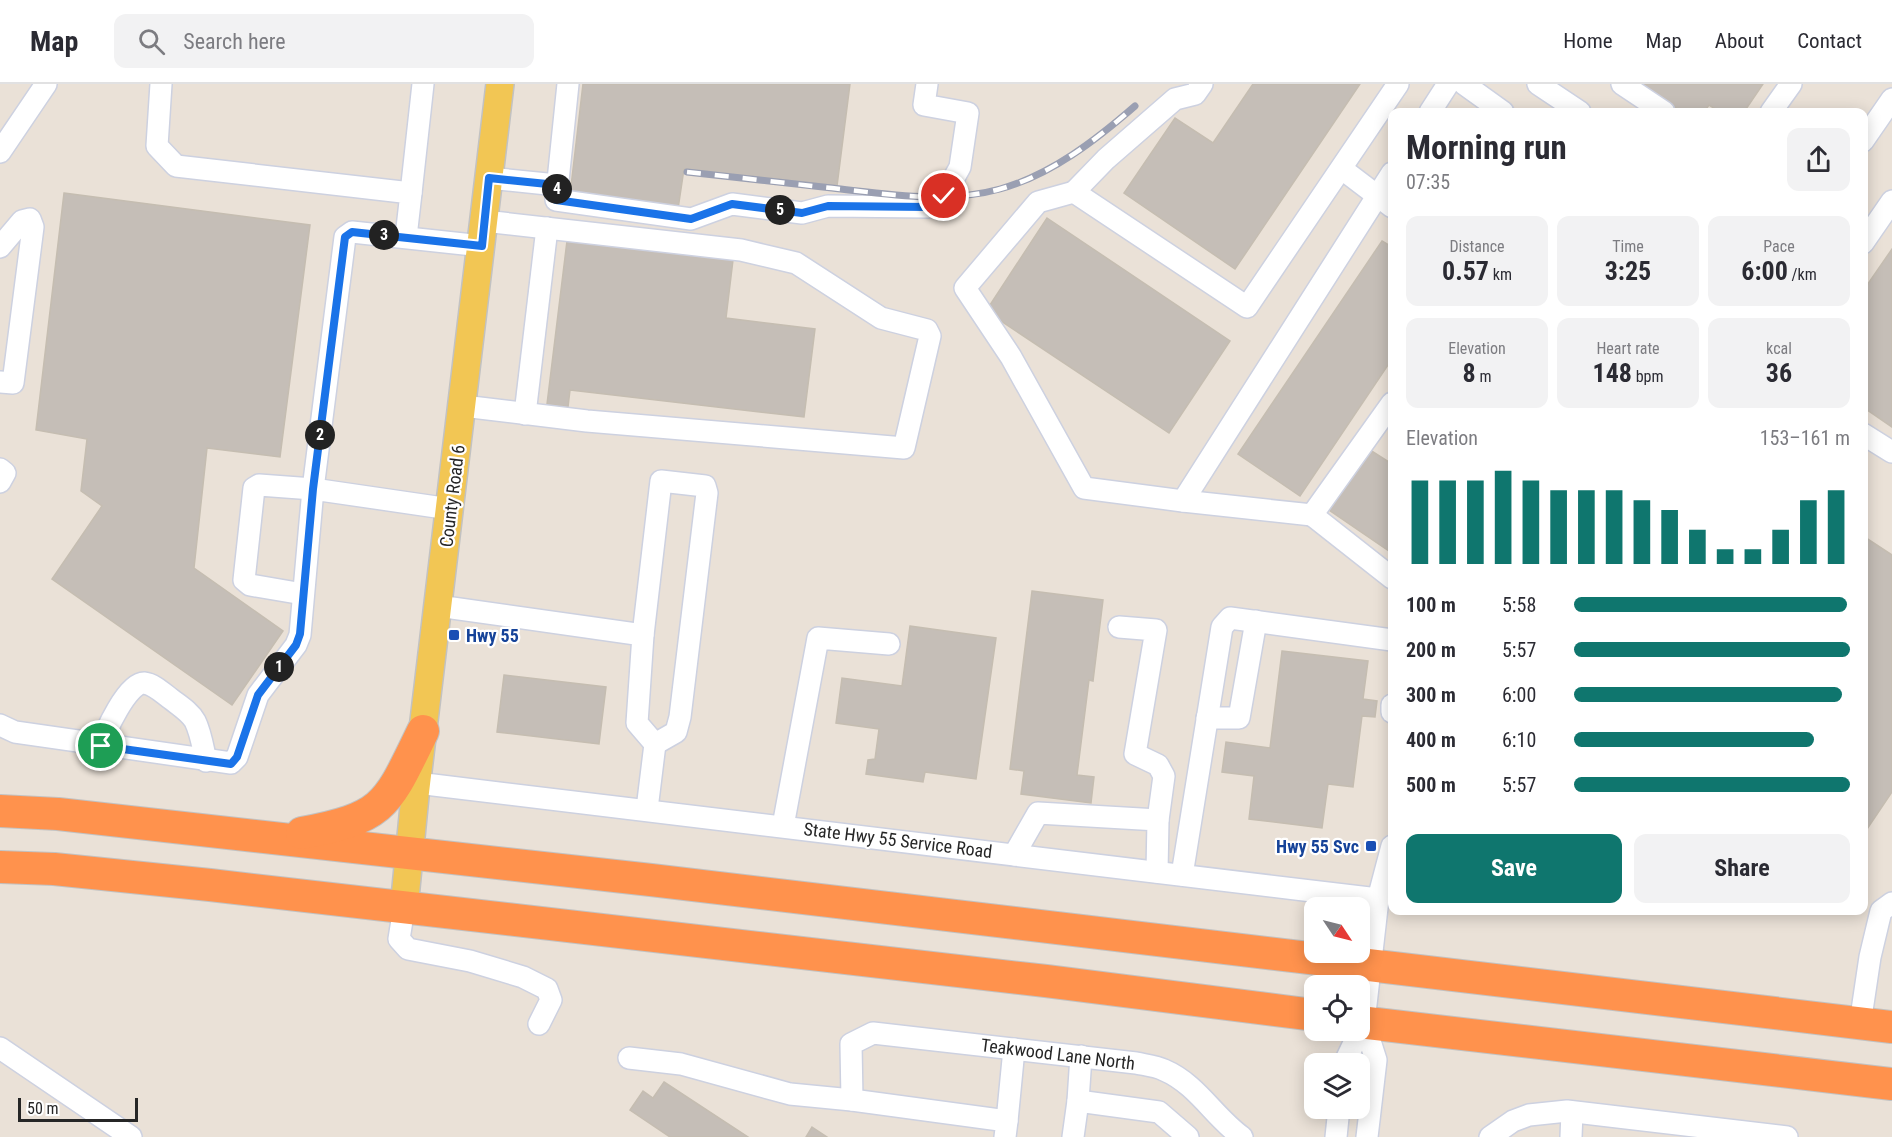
<!DOCTYPE html>
<html lang="en">
<head>
<meta charset="utf-8">
<style>
  :root { --surface:#fff; --page:#f2f2f3; --text:#2b2b33; --muted:#7c7c81; --line:#e1e1e2; --accent:#0f766e }
  body { margin:0; font-family:"Roboto Condensed",sans-serif; background:var(--page); color:var(--text); height:100vh; display:flex; flex-direction:column; font-size:22px; white-space:nowrap }
  * { box-sizing:border-box; margin:0 }
  p { font-size:20px; color:var(--muted) }
  .icon { flex:none; width:33px; height:33px; fill:none; stroke:currentColor; stroke-width:2; stroke-linecap:round; stroke-linejoin:round }
  .map { position:relative; flex:1; overflow:hidden }
  .drawer { position:absolute; left:1388px; top:24px; width:480px; height:807px; display:flex; flex-direction:column; background:var(--surface); border-radius:12px; box-shadow:0 3px 15px #0003 }
  .drawer>* { flex:none }
  .needle { width:39px; rotate:125deg }
  .buttons { position:absolute; left:1304px; top:813px; display:grid; gap:12px }
  .buttons a { display:grid; place-items:center; width:66px; height:66px; border-radius:12px; background:var(--surface); box-shadow:0 3px 15px #0003; font-size:30px }
  .scale { position:absolute; left:18px; bottom:15px; width:120px; box-sizing:border-box; padding-left:6px; border:3px solid #262626; border-top:0; font-size:16px; line-height:21px; white-space:nowrap; color:#262626; -webkit-text-stroke:4px #fff; paint-order:stroke }
  .pin { position:absolute; display:grid; place-items:center; width:51px; height:51px; color:#fff; margin:-26px; border:3px solid #fff; border-radius:50%; box-shadow:0 2px 6px #0007 }
  .km { position:absolute; width:30px; height:30px; margin:-15px; border-radius:50%; background:#222; color:#fff; font-size:16px; line-height:30px; text-align:center }
  .round { display:grid; place-items:center; flex:none; width:63px; height:63px; border-radius:12px; background:var(--page) }
  .headline { display:flex; align-items:center; justify-content:space-between; height:102px; padding:0 18px }
  h1 { font-size:33px; font-weight:700; line-height:45px }
  .stats { display:grid; grid-template-columns:repeat(3,1fr); gap:9px; height:102px; padding:6px 18px }
  .stats div { display:grid; align-content:center; border-radius:12px; background:var(--page); text-align:center }
  .stats b { font-size:26px; font-weight:700 }
  .stats small { font-size:16px; font-weight:400 }
  .stats p { font-size:16px }
  .chart { height:168px; padding:12px 18px }
  .chart p { display:flex; justify-content:space-between }
  .chart svg { width:100%; height:108px; margin-top:6px; stroke:var(--accent); stroke-width:6 }
  .cta { display:flex; gap:12px; margin-top:auto; padding:12px 18px }
  .cta a { flex:1; height:69px; border-radius:12px; background:var(--accent); color:#fff; font-size:24px; font-weight:700; line-height:69px; text-align:center }
  .cta a+a { background:var(--page); color:var(--text) }
  ul { padding:0 18px; list-style:none; font-size:20px }
  li { display:grid; grid-template-columns:96px 72px 1fr; align-items:center; height:45px }
  li i { height:15px; border-radius:8px; background:var(--accent) }
  header { display:flex; align-items:center; gap:36px; box-sizing:border-box; height:84px; padding:0 30px; background:var(--surface); border-bottom:2px solid var(--line) }
  header strong { font-size:28px }
  nav { display:flex; gap:33px; margin-inline-start:auto; font-size:21px }
  .search { width:420px; height:54px; background:var(--page); display:flex; align-items:center; gap:15px; box-sizing:border-box; padding:0 21px; border-radius:12px; color:var(--muted); font-size:22px }
  .map>svg:first-child { display:block }
  .building { fill:#c5beb7; stroke:#c5bdb1; stroke-width:1.5 }
  .lines { fill:none; stroke-linecap:round; stroke-linejoin:round }
  .minor-casing { stroke:#cdd1e0; stroke-width:24 }
  .major-casing { stroke:#c2c2c2; stroke-width:30 }
  .highway-casing { stroke:#c2c2c2; stroke-width:34 }
  .minor { stroke:#fff; stroke-width:21 }
  .major { stroke:#f2c654; stroke-width:27 }
  .highway { stroke:#ff924d; stroke-width:32 }
  .rail-casing { stroke:#9a9fb2; stroke-width:7 }
  .rail { stroke:#fff; stroke-width:4.5; stroke-dasharray:14; stroke-linecap:butt }
  .route-casing { stroke:#fff; stroke-width:12 }
  .route { stroke:#1a73e8; stroke-width:8 }
  .transit-dot { fill:#1a4fb4; stroke:#fff; stroke-width:2 }
  .labels { text-anchor:middle; dominant-baseline:central; stroke-width:4.5; stroke-linejoin:round; paint-order:stroke }
  .street-label { font-size:18px; fill:#262626; stroke:#fff }
  .transit-label { font-size:18px; font-weight:bold; fill:#164399; stroke:#fff; text-anchor:start }
</style>
</head>
<body>
<header>
<strong>Map</strong>
<div class="search"><svg class="icon" aria-label="search" viewBox="0 0 24 24"><circle cx="10" cy="10" r="6"/><path d="M15 15l6 6"/></svg>Search here</div>
<nav><a>Home</a><a>Map</a><a>About</a><a>Contact</a></nav>
</header>
<div class="map">
<svg width="1892" height="1053" viewBox="0 0 1892 1053">
  <rect width="100%" height="100%" fill="#eae1d7"/>
  <g class="building">
    <polygon points="583,0 850,0 837,102 684,85 678,125 570,111"/>
    <polygon points="1253,0 1360,0 1235,185 1124,109 1175,34 1213,59"/>
    <polygon points="1640,0 1763,0 1744,28 1720,28 1709,21 1704,28 1682,28"/>
    <polygon points="64,109 310,141 280,373 207,364 194,484 283,547 232,621 52,495 102,422 81,407 87,355 36,346"/>
    <polygon points="1047,134 1230,257 1169,349 986,227"/>
    <polygon points="567,157 733,176 726,234 815,245 804,333 570,306 568,323 547,320"/>
    <polygon points="1382,157 1392,163 1392,275 1300,412 1238,370"/>
    <polygon points="1892,165 1892,343 1863,323 1863,207"/>
    <polygon points="1370,366 1392,380 1392,469 1329,426"/>
    <polygon points="1863,452 1892,471 1892,708 1863,751"/>
    <polygon points="1032,507 1103,516 1093,597 1089,596 1077,691 1094,693 1091,719 1021,710 1024,687 1010,685"/>
    <polygon points="910,542 996,554 976,695 925,688 923,698 866,690 868,676 875,675 879,645 836,639 842,594 902,602"/>
    <polygon points="1282,567 1368,577 1363,615 1377,617 1375,633 1362,632 1353,703 1328,700 1322,744 1249,735 1254,692 1222,688 1226,658 1270,664"/>
    <polygon points="504,591 606,603 599,660 497,648"/>
    <polygon points="664,998 748,1053 670,1053 630,1026 643,1007 653,1014"/>
    <polygon points="812,1043 827,1053 806,1053"/>
  </g>
  <g class="lines">
    <g class="minor-casing">
      <g id="minor">
        <polyline points="161,0 157,62 176,82 411,109 406,153"/>
        <polyline points="568,0 556,116 691,135 732,120 802,129 828,122 928,123 944,112 960,83 968,29 924,21 927,0"/>
        <polyline points="1202,0 1195,10 1175,15 1106,75 1074,108 1247,223 1398,0"/>
        <polyline points="1464,0 1503,28"/>
        <polyline points="1538,0 1580,28"/>
        <polyline points="1622,0 1664,28"/>
        <polyline points="1430,28 1448,0"/>
        <polyline points="1771,28 1791,0"/>
        <polyline points="1863,57 1892,15"/>
        <polyline points="0,68 46,0"/>
        <polyline points="1342,85 1392,123"/>
        <polyline points="489,94 557,101"/>
        <polyline points="1074,108 1038,118 965,204 1011,273 1084,404 1183,417 1392,89"/>
        <polyline points="411,109 423,0"/>
        <polyline points="1863,159 1892,117"/>
        <polyline points="0,163 22,137 30,135 33,143 13,299 0,298"/>
        <polyline points="463,322 587,337 904,364 930,252 927,246 881,234 796,179 741,166 484,137"/>
        <polyline points="525,330 547,144"/>
        <polyline points="1863,350 1892,368"/>
        <polyline points="0,385 5,389 0,398"/>
        <polyline points="1183,417 1312,431 1392,319"/>
        <polyline points="1312,431 1392,494"/>
        <polyline points="303,510 250,501 244,496 254,404 259,401 313,405 345,153 352,148 482,162"/>
        <polyline points="438,522 643,551 637,639 655,660 647,725"/>
        <polyline points="1119,543 1156,546 1135,670 1158,681 1164,692 1158,736"/>
        <polyline points="643,551 661,397 705,402 707,409 680,633 676,648 655,660"/>
        <polyline points="1392,621 1392,628"/>
        <polyline points="1207,634 1239,634 1256,537"/>
        <polyline points="0,641 15,648 231,679 237,673 258,611 296,561 300,551 313,405 450,425"/>
        <path d="M101,662c4,-14 26,-63 43,-63 10,1 20,11 27,16 9,7 19,13 24,22 6,12 8,27 11,40"/>
        <polyline points="417,699 1378,815"/>
        <polyline points="783,742 818,554 889,560"/>
        <polyline points="1014,771 1038,729 1158,736 1157,788"/>
        <polyline points="1182,791 1222,543 1230,534 1392,556"/>
        <polyline points="404,824 399,855 408,865 470,877 523,893 547,905 551,916 539,940"/>
        <polyline points="1364,938 1376,976 1367,1053"/>
        <polyline points="1860,940 1870,873 1881,827 1892,819"/>
        <polyline points="0,964 131,1053"/>
        <polyline points="629,974 681,980 790,1010 852,1016"/>
        <polyline points="1344,980 1364,938 1378,815 1392,762"/>
        <polyline points="1078,1017 1081,972"/>
        <polyline points="1007,1037 1014,965"/>
        <path d="M1005,1053l2,-16 -155,-21 -1,-56 22,-11 263,30c9,2 20,3 28,7 33,14 50,47 78,67"/>
        <polyline points="1073,1053 1078,1017 1159,1028 1188,1053"/>
        <polyline points="1336,1053 1339,1024"/>
        <polyline points="1490,1053 1513,1037 1529,1031 1567,1027 1787,1053"/>
        <polyline points="1571,1053 1572,1028"/>
      </g>
    </g>
    <g class="major-casing">
      <polyline id="major" points="404,824 415,712 500,0"/>
    </g>
    <g class="highway-casing">
      <g id="highway">
        <polyline points="0,727 58,730 651,796 1892,943"/>
        <path d="M302,749c84,-16 85,-28 121,-102"/>
        <polyline points="0,783 54,785 210,801 1046,897 1314,931"/>
        <polyline points="1359,938 1892,1000"/>
      </g>
    </g>
    <use href="#minor" class="minor"/>
    <use href="#major" class="major"/>
    <use href="#highway" class="highway"/>
    <g class="rail-casing">
      <path id="rail" d="M687,88c48,5 97,11 145,16 55,6 114,16 168,1 51,-14 96,-49 135,-83"/>
    </g>
    <use href="#rail" class="rail"/>
  </g>
  <g class="lines">
    <g class="route-casing">
      <polyline id="route" points="101,662 231,680 237,673 258,611 296,561 300,550 313,405 345,153 352,148 482,162 489,94 557,101 556,116 691,135 732,120 802,129 828,122 928,123 944,112"/>
    </g>
    <use href="#route" class="route"/>
  </g>
  <g class="transit-dot">
    <rect x="448" y="545" width="12" height="12" rx="3"/>
    <rect x="1365" y="756" width="12" height="12" rx="3"/>
  </g>
  <g class="labels">
    <g class="street-label">
      <text transform="translate(452 412) rotate(-83)">County Road 6</text>
      <text transform="translate(898 756) rotate(7)">State Hwy 55 Service Road</text>
      <text transform="translate(1058 970) rotate(7)">Teakwood Lane North</text>
    </g>
    <g class="transit-label">
      <text x="466" y="551">Hwy 55</text>
      <text x="1359" y="762" text-anchor="end">Hwy 55 Svc</text>
    </g>
  </g>
</svg>
<div class="buttons">
<a><svg class="needle" viewBox="-14 -14 28 28"><path d="M0-13l5 13h-10z" fill="#e53935"/><path d="M0 13l5-13h-10z" fill="#7c7c81"/></svg></a>
<a><svg class="icon" aria-label="locate" viewBox="0 0 24 24"><circle cx="12" cy="12" r="6"/><path d="M12 2v4M12 18v4M2 12h4M18 12h4"/></svg></a>
<a><svg class="icon" aria-label="layers" viewBox="0 0 24 24"><path d="M12 4l9 5-9 5-9-5zM3 14l9 5 9-5"/></svg></a>
</div>
<div class="scale">50 m</div>
<div class="pin" style="left:101px;top:662px;background:#1e9e55"><svg class="icon" aria-label="arrive" viewBox="0 0 24 24"><path d="M6 21V4h12l-3 4 3 4H6"/></svg></div>
<div class="pin" style="left:944px;top:112px;background:#d93025"><svg class="icon" aria-label="check" viewBox="0 0 24 24"><path d="M5 12l5 5 9-10"/></svg></div>
<b class="km" style="left:279px;top:583px">1</b>
<b class="km" style="left:320px;top:351px">2</b>
<b class="km" style="left:384px;top:151px">3</b>
<b class="km" style="left:557px;top:105px">4</b>
<b class="km" style="left:780px;top:126px">5</b>
<section class="drawer">
<div class="headline"><div><h1>Morning run</h1><p>07:35</p></div><a class="round"><svg class="icon" aria-label="share" viewBox="0 0 24 24"><path d="M12 15V3M7 8l5-5 5 5M5 13v7h14v-7"/></svg></a></div>
<div class="stats">
<div><p>Distance</p><b>0.57<small> km</small></b></div>
<div><p>Time</p><b>3:25</b></div>
<div><p>Pace</p><b>6:00<small> /km</small></b></div>
</div>
<div class="stats">
<div><p>Elevation</p><b>8<small> m</small></b></div>
<div><p>Heart rate</p><b>148<small> bpm</small></b></div>
<div><p>kcal</p><b>36</b></div>
</div>
<div class="chart"><p><span>Elevation</span>153–161 m</p>
<svg viewBox="0 0 160 44" preserveAspectRatio="none"><path d="M5 44V10M15 44V10M25 44V10M35 44V6M45 44V10M55 44V14M65 44V14M75 44V14M85 44V18M95 44V22M105 44V30M115 44V38M125 44V38M135 44V30M145 44V18M155 44V14"/></svg>
</div>
<ul>
<li><b>100 m</b>5:58<i style="width:99%"></i></li>
<li><b>200 m</b>5:57<i style="width:100%"></i></li>
<li><b>300 m</b>6:00<i style="width:97%"></i></li>
<li><b>400 m</b>6:10<i style="width:87%"></i></li>
<li><b>500 m</b>5:57<i style="width:100%"></i></li>
</ul>
<div class="cta"><a>Save</a><a>Share</a></div>
</section>
</div>
</body>
</html>
